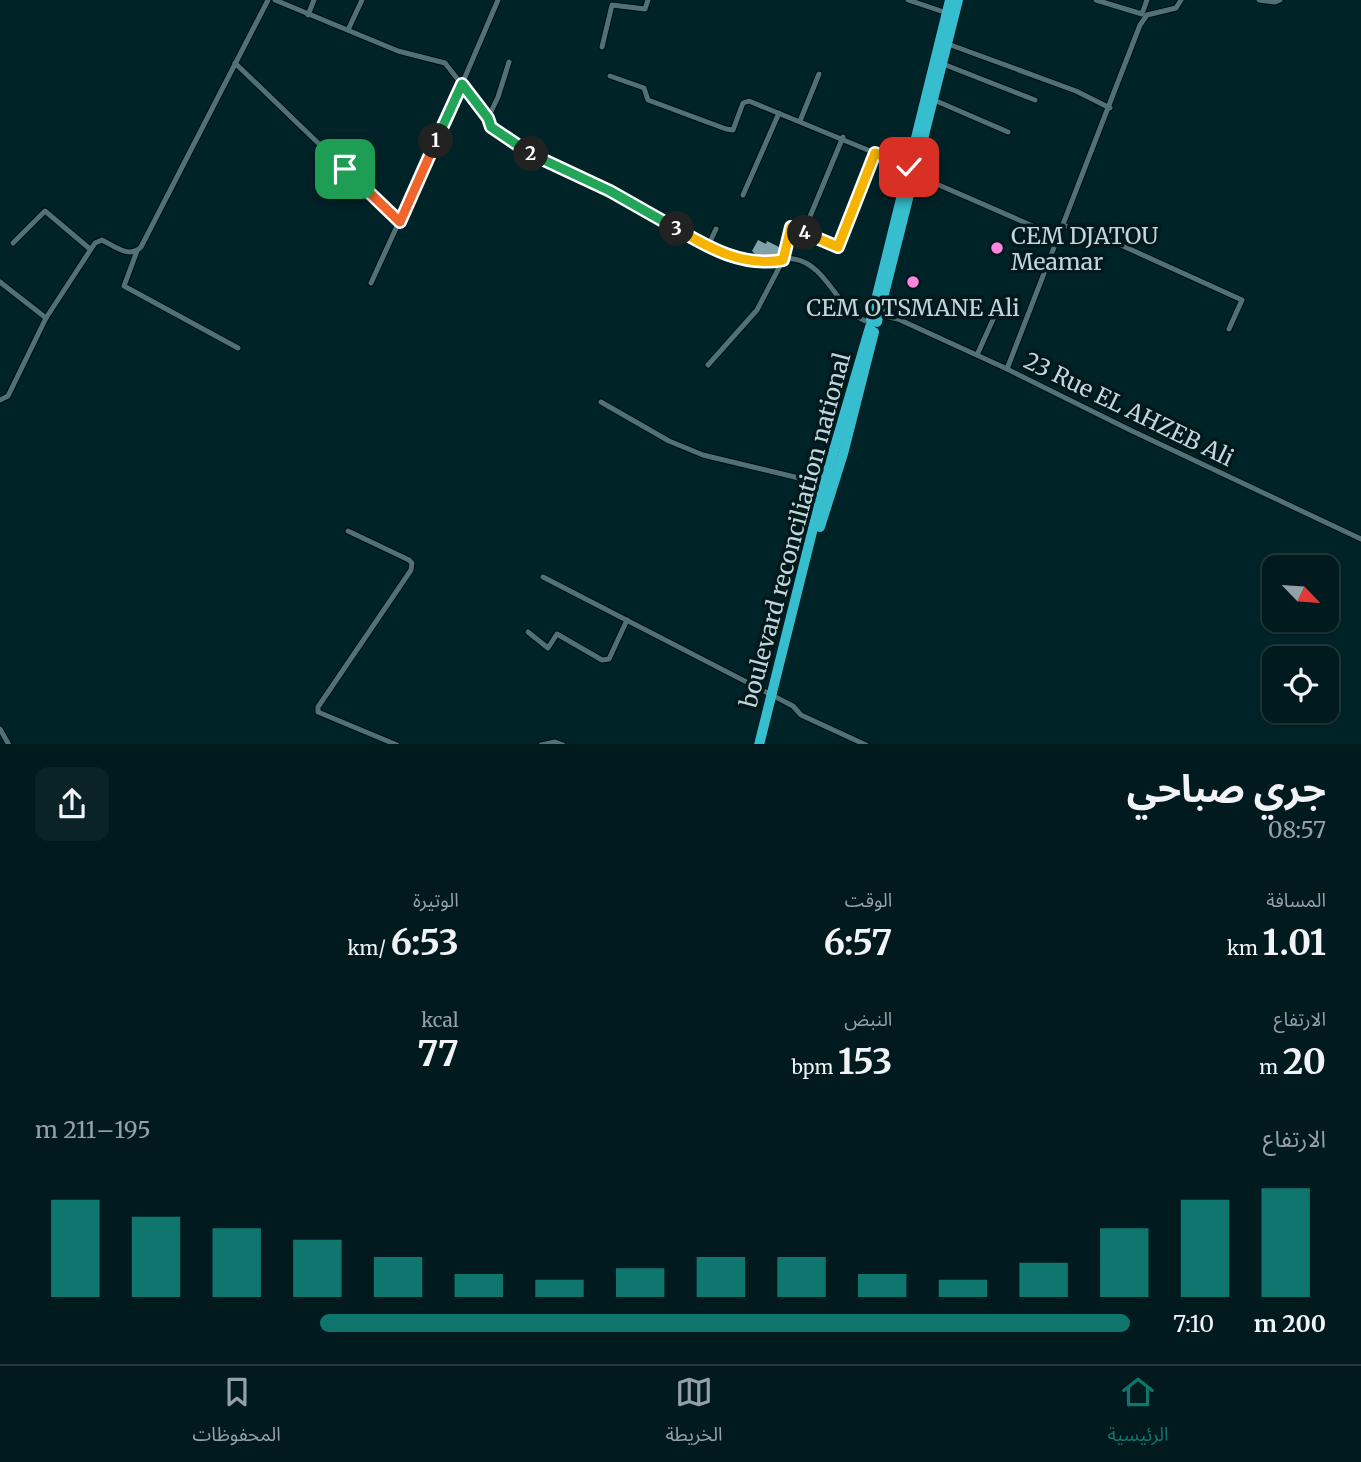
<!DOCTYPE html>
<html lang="ar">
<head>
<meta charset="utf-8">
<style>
  :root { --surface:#001a1e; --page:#0a2327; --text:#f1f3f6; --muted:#95a1a4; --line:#22383c; --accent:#0f766e }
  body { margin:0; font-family:Merriweather,"Noto Sans Arabic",serif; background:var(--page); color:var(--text); direction:rtl; height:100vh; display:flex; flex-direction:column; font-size:26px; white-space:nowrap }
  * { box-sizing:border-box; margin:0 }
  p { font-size:23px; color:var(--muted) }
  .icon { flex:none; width:38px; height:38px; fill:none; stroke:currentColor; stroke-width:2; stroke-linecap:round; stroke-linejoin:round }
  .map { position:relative; height:744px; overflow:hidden; direction:ltr }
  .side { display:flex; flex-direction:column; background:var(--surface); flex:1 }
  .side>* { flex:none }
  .needle { width:46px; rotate:115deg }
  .buttons { position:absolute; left:1262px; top:555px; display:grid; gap:14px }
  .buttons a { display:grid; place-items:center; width:77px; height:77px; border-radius:14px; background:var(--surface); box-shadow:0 2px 5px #0004,0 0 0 2px var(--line); font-size:35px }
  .pin { position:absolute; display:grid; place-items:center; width:60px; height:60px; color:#fff; margin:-30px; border-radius:14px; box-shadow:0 4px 10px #0006 }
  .km { position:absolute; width:35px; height:35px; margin:-18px; border-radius:50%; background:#222; color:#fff; font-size:19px; line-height:35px; text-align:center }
  .round { display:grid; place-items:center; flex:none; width:74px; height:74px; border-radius:14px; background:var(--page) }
  .summary { display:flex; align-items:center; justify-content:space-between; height:119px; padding:0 35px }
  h1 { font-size:38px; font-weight:700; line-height:52px }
  .metrics { display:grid; grid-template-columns:repeat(3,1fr); gap:10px; height:119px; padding:7px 35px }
  .metrics div { display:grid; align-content:center }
  .metrics b { font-size:35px; font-weight:700 }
  .metrics small { font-size:19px; font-weight:400 }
  .metrics p { font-size:19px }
  .chart { height:196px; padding:14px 35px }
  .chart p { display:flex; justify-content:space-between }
  .chart svg { width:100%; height:126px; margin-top:7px; stroke:var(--accent); stroke-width:6 }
  ul { padding:0 35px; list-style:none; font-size:23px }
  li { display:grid; grid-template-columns:112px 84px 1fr; align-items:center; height:52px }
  li i { height:18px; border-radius:9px; background:var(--accent) }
  .dock { display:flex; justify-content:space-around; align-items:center; height:98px; border-top:2px solid var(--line); background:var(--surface); font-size:19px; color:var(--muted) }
  .dock a { display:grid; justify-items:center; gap:4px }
  .dock .selected { color:var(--accent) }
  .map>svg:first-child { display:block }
  .building { fill:#7fa3a9 }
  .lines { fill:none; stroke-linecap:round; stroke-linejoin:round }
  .minor-casing { stroke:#000b0f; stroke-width:7 }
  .trunk-casing { stroke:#000b0f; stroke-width:11 }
  .minor { stroke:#4f7278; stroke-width:5 }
  .trunk { stroke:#36bdce; stroke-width:10 }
  .split-1-casing { stroke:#fff; stroke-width:14 }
  .split-2-casing { stroke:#fff; stroke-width:14 }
  .split-3-casing { stroke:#fff; stroke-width:14 }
  .split-4-casing { stroke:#fff; stroke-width:14 }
  .split-5-casing { stroke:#fff; stroke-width:14 }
  .split-1 { stroke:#f0652b; stroke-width:9 }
  .split-2 { stroke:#22a559; stroke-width:9 }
  .split-3 { stroke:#22a559; stroke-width:9 }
  .split-4 { stroke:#f5b400; stroke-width:9 }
  .split-5 { stroke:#f5b400; stroke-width:9 }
  .poi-dot { fill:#ff85de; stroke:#01191c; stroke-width:2.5 }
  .labels { text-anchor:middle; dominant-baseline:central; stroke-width:7; stroke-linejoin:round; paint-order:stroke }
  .poi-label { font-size:23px; fill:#c3d5d8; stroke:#01191c; text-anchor:start }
  .street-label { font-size:23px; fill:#c3d5d8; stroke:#01191c }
</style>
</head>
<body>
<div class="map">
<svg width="1361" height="745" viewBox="0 0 1361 745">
  <rect width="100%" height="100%" fill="#002328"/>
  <polygon class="building" points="758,240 766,244 767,241 781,248 779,254 758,257 752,251"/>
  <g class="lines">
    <g class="minor-casing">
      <g id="minor">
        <path d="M275,0l123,51 47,12 43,55c5,13 18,21 30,29 27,18 61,29 91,44 43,22 85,55 132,69 21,7 36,-4 53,-1 34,5 45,56 75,63"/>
        <polyline points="908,0 947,13"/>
        <polyline points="1096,0 1142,14 1147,0"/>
        <polyline points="1259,0 1275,2 1280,0"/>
        <polyline points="308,15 314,0"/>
        <polyline points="348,30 362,0"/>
        <polyline points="948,44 1076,91 1110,108"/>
        <polyline points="602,47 612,5 645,9 648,0"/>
        <polyline points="235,63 400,222"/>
        <polyline points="943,64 1035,100"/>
        <polyline points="610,76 644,88 648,100 726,129 733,130 743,103 749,101 909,167"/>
        <polyline points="934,100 1008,132"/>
        <polyline points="488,118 498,97 509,62"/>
        <polyline points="800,121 819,74"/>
        <polyline points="916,175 1058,237"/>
        <polyline points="743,195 779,113"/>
        <polyline points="806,226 843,137"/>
        <polyline points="1062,226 1081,227 1242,300 1229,329"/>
        <polyline points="13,243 45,211 90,249"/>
        <polyline points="708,246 716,229"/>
        <polyline points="137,251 124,286 238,348"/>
        <polyline points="0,282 46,318"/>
        <polyline points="371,283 462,84 498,0"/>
        <polyline points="879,315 898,319 1005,368 1130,430 1361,539"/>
        <polyline points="977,355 1000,304"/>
        <polyline points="708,365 757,310 783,260 791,227 838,247 875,153"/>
        <polyline points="1007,369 1140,25 1147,15 1176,8 1181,0"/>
        <path d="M0,400l8,-4 38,-78 49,-75 7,-3c12,6 28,19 39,7l127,-247"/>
        <polyline points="601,402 669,441 703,455 824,484"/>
        <polyline points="348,531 409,560 412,563 411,570 318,707 318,712 397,745"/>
        <polyline points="543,577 793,706 801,715 866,745"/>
        <polyline points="528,632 548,648 557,634 602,660 609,659 627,620"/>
        <polyline points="0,729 9,745"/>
        <polyline points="541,745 555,742 563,745"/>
      </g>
    </g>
    <g class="trunk-casing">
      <g id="trunk">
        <polyline points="871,320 950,0"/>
        <polyline points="877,322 958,0"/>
        <polyline points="820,527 843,454 874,332"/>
        <polyline points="759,745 824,484 870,327"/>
      </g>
    </g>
    <use href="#minor" class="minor"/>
    <use href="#trunk" class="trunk"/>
  </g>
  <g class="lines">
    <g class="split-1-casing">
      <polyline id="split-1" points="345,169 400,222 436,141"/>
    </g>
    <g class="split-2-casing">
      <polyline id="split-2" points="436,141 462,84 488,118 491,127 531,154"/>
    </g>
    <g class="split-3-casing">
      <polyline id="split-3" points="531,154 610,191 677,229"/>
    </g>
    <g class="split-4-casing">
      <path id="split-4" d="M677,229c34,20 66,38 106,31l8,-33 14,6"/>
    </g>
    <g class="split-5-casing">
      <polyline id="split-5" points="805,233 838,247 875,153 909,167"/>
    </g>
    <use href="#split-1" class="split-1"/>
    <use href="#split-2" class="split-2"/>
    <use href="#split-3" class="split-3"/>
    <use href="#split-4" class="split-4"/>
    <use href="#split-5" class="split-5"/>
  </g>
  <g class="poi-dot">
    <circle cx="997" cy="248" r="7"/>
    <circle cx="913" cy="282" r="7"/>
  </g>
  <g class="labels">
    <g class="poi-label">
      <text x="1011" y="235">CEM DJATOU<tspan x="1011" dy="26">Meamar</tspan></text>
      <text x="913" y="307" text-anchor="middle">CEM OTSMANE Ali</text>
    </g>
    <g class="street-label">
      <text transform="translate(1129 409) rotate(26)">23 Rue EL AHZEB Ali</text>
      <text transform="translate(795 530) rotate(-75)">boulevard reconciliation national</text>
    </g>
  </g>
</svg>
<div class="buttons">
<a><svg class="needle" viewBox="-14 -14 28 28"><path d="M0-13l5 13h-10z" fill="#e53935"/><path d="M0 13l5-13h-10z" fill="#95a1a4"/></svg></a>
<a><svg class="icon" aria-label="locate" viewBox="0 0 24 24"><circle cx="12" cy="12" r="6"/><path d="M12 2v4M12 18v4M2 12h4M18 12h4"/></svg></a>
</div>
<div class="pin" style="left:345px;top:169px;background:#1e9e55"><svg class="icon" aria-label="arrive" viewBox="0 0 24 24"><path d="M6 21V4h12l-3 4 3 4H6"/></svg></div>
<div class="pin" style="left:909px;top:167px;background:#d93025"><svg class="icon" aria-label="check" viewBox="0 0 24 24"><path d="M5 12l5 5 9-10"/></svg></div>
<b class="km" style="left:436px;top:141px">1</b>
<b class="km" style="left:531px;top:154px">2</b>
<b class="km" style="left:677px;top:229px">3</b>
<b class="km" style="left:805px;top:233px">4</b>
</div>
<section class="side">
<div class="summary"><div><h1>جري صباحي</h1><p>08:57</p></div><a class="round"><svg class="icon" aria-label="share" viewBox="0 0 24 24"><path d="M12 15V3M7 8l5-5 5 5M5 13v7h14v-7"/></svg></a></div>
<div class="metrics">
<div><p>المسافة</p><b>1.01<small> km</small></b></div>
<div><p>الوقت</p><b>6:57</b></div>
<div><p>الوتيرة</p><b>6:53<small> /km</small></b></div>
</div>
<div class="metrics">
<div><p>الارتفاع</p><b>20<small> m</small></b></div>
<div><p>النبض</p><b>153<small> bpm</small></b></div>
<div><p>kcal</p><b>77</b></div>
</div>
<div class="chart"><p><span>الارتفاع</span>195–211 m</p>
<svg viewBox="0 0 160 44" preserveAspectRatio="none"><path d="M5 44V10M15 44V16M25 44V20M35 44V24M45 44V30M55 44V36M65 44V38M75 44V34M85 44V30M95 44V30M105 44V36M115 44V38M125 44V32M135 44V20M145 44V10M155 44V6"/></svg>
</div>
<ul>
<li><b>200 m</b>7:10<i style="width:74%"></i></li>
</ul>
</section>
<nav class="dock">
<a class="selected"><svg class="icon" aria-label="home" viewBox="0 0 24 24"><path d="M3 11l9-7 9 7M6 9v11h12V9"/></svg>الرئيسية</a>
<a><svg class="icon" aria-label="map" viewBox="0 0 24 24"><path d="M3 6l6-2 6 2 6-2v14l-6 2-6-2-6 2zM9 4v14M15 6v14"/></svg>الخريطة</a>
<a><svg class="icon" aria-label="saved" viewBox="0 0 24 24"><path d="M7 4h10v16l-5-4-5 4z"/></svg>المحفوظات</a>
</nav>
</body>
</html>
